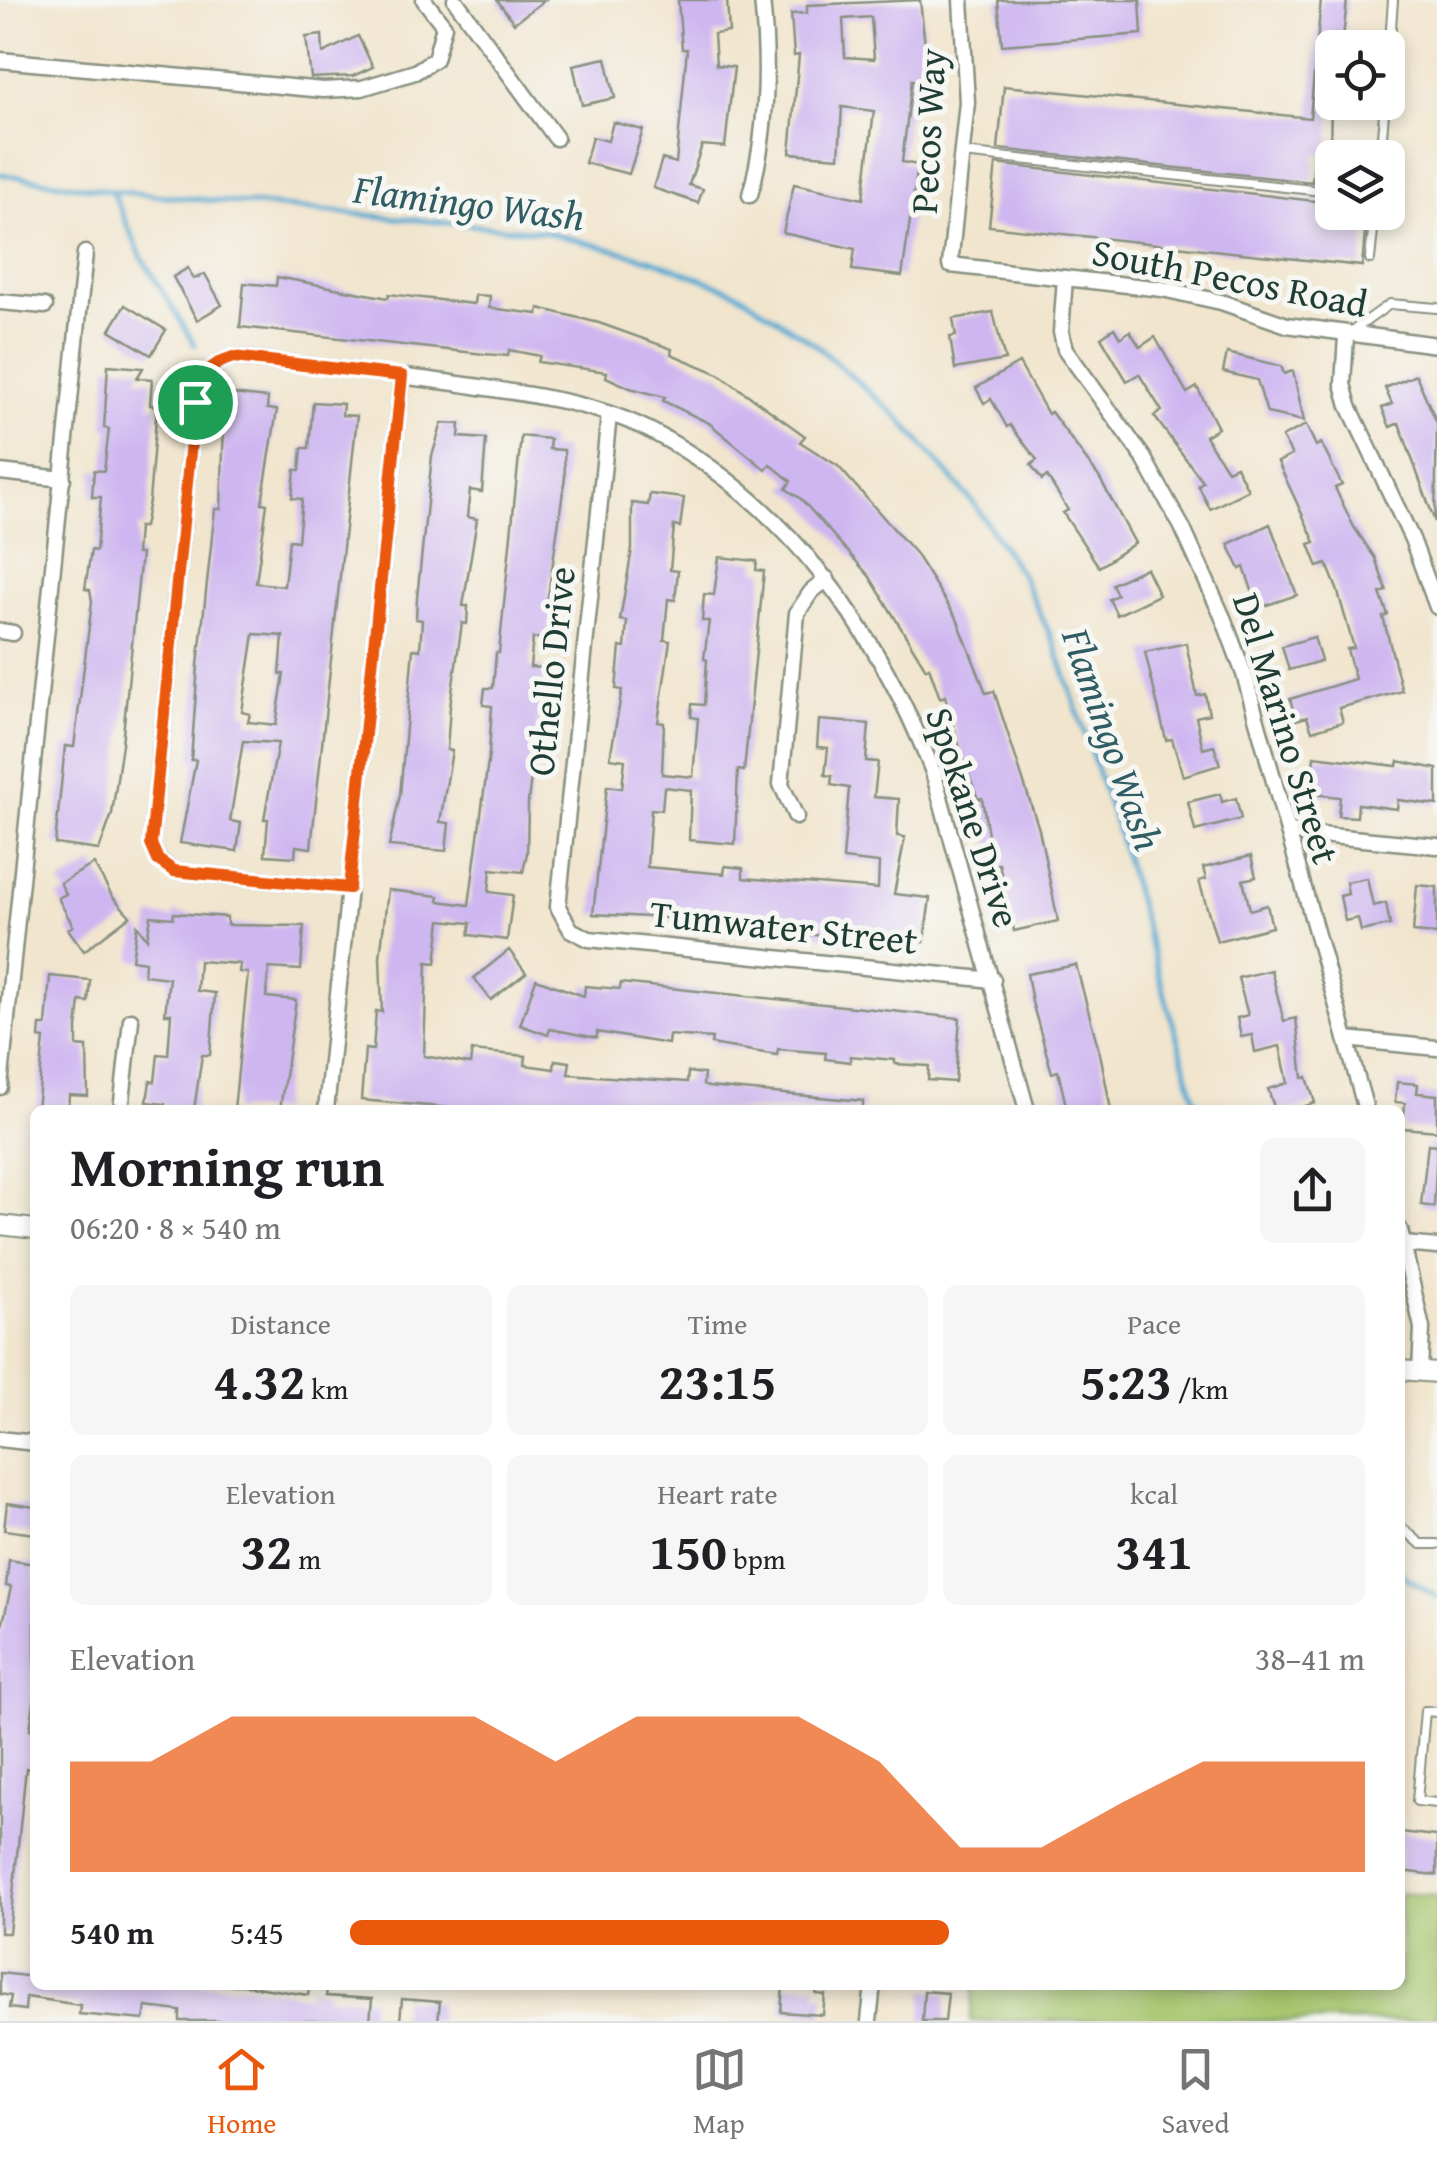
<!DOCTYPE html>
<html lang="en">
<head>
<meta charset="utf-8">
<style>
  :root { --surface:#fff; --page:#f6f6f6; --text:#202124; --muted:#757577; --line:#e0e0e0; --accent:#ea580c }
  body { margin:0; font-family:"Gentium Book Plus",serif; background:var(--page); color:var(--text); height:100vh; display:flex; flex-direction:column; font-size:38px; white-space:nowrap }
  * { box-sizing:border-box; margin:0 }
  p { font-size:32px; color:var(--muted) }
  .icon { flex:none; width:55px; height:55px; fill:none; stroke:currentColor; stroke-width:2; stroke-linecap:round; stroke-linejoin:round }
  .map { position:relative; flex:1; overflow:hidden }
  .side { position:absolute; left:30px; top:1105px; width:1375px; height:885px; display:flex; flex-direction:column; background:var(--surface); border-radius:15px; box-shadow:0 5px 15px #0003 }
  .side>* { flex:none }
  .buttons { position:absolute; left:1315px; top:30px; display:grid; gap:20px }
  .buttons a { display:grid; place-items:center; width:90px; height:90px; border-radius:15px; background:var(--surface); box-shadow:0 5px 15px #0003; font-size:50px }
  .pin { position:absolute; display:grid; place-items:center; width:85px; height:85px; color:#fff; margin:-42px; border:5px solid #fff; border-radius:50%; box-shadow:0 2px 10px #0007 }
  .round { display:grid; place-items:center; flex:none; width:105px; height:105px; border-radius:15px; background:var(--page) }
  .summary { display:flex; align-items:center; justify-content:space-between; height:170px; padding:0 40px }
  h1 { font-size:55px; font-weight:700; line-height:75px }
  .metrics { display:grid; grid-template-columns:repeat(3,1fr); gap:15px; height:170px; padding:10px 40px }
  .metrics div { display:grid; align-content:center; border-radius:15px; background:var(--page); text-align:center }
  .metrics b { font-size:50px; font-weight:700 }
  .metrics small { font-size:28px; font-weight:400 }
  .metrics p { font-size:28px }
  .chart { height:280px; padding:20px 40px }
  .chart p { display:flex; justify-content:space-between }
  .chart svg { width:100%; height:180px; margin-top:10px; fill:var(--accent); opacity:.7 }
  ul { padding:0 40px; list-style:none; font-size:32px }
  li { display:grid; grid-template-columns:160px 120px 1fr; align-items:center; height:75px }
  li i { height:25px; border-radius:12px; background:var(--accent) }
  .tabs { display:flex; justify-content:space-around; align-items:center; height:140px; border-top:2px solid var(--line); background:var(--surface); font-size:28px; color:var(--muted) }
  .tabs a { display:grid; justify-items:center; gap:5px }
  .tabs .on { color:var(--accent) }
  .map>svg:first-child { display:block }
  .green { fill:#a7c66e; stroke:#638251; stroke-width:2.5 }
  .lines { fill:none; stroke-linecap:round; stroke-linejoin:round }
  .stream { stroke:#55a9d1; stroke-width:5 }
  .building { fill:#ceb6f0; fill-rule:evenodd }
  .service-casing { stroke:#889180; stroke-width:12 }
  .minor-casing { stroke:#889180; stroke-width:19 }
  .tertiary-casing { stroke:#889180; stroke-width:22 }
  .service { stroke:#fff; stroke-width:8 }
  .minor { stroke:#fff; stroke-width:14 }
  .tertiary { stroke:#fff; stroke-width:18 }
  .route-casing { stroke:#fff; stroke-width:20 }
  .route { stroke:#ea580c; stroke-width:12 }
  .labels { text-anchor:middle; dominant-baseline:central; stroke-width:10; stroke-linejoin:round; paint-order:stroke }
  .street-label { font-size:38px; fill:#1f3d34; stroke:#f6f6f2 }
  .water-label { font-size:40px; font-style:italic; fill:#2f5d63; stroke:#f6f6f2 }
</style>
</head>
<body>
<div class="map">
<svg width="1437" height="2021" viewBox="0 0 1437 2021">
  <rect width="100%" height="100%" fill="#f6f6f2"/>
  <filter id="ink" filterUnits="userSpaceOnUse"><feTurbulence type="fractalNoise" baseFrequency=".01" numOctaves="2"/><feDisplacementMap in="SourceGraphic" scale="20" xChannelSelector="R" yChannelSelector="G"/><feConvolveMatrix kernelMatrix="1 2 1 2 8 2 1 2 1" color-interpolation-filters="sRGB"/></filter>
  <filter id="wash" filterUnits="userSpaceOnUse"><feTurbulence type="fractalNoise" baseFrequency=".0048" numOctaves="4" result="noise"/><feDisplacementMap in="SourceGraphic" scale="40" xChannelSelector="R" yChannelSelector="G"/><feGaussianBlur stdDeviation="2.25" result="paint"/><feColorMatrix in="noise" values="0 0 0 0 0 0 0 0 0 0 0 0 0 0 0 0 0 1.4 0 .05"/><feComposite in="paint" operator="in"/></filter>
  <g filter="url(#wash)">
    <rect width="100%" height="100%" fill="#f1e5cd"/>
    <polygon class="green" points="1400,1893 1437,1896 1437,2021 970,2021 974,1985 1400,1985"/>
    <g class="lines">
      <g class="stream">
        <polyline points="0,174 112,191 546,232 653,260 738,293 816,345 900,419 975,505 1022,576 1056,647 1118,833 1198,1110"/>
        <polyline points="112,191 141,256 195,345"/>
        <polyline points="1400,1573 1437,1597"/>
      </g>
    </g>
    <g id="blocks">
      <g class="building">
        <polygon points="497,0 545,0 514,23"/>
        <polygon points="678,0 727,0 729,32 714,34 716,65 734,67 725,147 702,145 689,185 703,189 698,203 653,188 662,159 676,163 687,49 682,49"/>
        <path d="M920,0l7,63 -1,18 -14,-1 -10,82 16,3 -16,111 -50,-6 3,-21 -72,-16 11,-49 69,15 11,-88 -32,-4 -3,50 -49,-4 9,-98 -5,1 -3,-42 16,-1v-8zM871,17l3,42 -29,-2 -2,-38z"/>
        <polygon points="998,0 1140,0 1142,34 1002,45"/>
        <polygon points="1321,0 1347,0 1342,48 1332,48 1330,155 1315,154 1312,182 998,149 1004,86 1310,118"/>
        <polygon points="322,35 323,53 358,36 373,67 353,76 311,78 306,37"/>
        <polygon points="606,58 615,98 582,105 573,65"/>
        <polygon points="613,122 643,130 629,174 585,163 592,137 608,141"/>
        <polygon points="996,164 1332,203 1332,212 1367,212 1362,266 989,226"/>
        <polygon points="188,268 194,279 205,274 222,305 197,320 173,277"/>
        <polygon points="277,277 388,298 389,294 474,304 475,295 490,296 489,308 538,314 539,308 599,323 672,349 671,354 719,374 805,436 800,442 838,466 915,553 958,621 986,693 994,691 1039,829 1058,921 1014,931 999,864 993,865 982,798 978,799 965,765 945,696 940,698 929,667 926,669 870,577 801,499 786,489 791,481 770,464 766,470 709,423 663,401 665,397 630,388 606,377 607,372 538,362 540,356 509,350 508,356 484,354 240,327 244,283 276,286"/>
        <polygon points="125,305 166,330 151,355 110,330"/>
        <polygon points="993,312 1005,360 955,369 950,337 956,336 953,319"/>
        <polygon points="1114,328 1120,338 1130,331 1140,347 1155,337 1187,393 1197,387 1218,428 1205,436 1227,470 1236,466 1248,490 1210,509 1198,485 1203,482 1154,416 1162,411 1139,374 1127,381 1101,337"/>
        <polygon points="1227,353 1281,366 1284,374 1293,371 1304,421 1267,413 1257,380 1223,372"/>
        <polygon points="1019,363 1048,414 1051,412 1099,477 1135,543 1099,567 1063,513 1068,510 1047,476 1042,480 1031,465 1037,460 1010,425 1007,427 991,399 984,403 976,388"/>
        <polygon points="108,365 143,368 137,378 152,379 150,405 157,406 149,501 144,527 138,527 136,554 141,554 122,744 112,814 99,850 55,844 65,746 74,747 92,602 90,590 85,589 91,550 96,551 101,497 92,497 94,470 104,471 109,429 104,428"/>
        <polygon points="1416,375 1437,423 1435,522 1399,423 1390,427 1382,408 1392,404 1385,388"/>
        <path d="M233,394l35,4 -1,11 10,1 -15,93 5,1 -11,79 28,3 5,-46 9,1 4,-42 -10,-1 3,-28h5l2,-22h7l4,-46 30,2 -1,11 15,1 -46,432 -15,-2 -1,11 -30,-2 3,-36h-4l14,-76 -35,-2 -13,80 11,2 -4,28 -57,-8 16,-83h-5l7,-95 17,-156h6l3,-87zM254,634l29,2 -3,38h4l-8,51 -28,-3 2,-8 -8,-2z"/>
        <polygon points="442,423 460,424 459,437 486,439 482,492 470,490 467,517 477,519 463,606 468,606 467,624 462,623 450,706 447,750 452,751 440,822 449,823 446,851 389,846 400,795 413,649 420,650 422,620 416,619 417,598 432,456"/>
        <polygon points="1306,425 1316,446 1321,443 1342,485 1335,488 1354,527 1375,558 1387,591 1380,593 1388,615 1383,617 1402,691 1339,708 1343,722 1312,731 1307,717 1296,720 1290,699 1355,679 1347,649 1354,648 1337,589 1327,564 1318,567 1309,544 1315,542 1278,462 1292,455 1282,437"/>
        <polygon points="521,436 550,439 549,449 564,450 565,477 548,597 554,597 552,616 546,639 533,638 530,667 544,668 528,802 527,853 523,872 491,869 489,892 513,895 507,940 469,935 471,923 441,920 436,963 427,962 424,1056 470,1064 472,1051 526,1056 525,1065 554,1069 555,1060 570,1062 568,1074 610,1077 687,1082 688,1072 704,1074 703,1085 708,1087 863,1101 863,1110 474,1110 361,1100 365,1049 373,1050 376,1011 382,1012 380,957 388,890 439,896 438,901 469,905 489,754 492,706 483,705 485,688 493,688 496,653 499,653"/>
        <polygon points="650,494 684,498 680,527 674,526 670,570 678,571 675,600 668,599 664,640 670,641 658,722 664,723 662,774 693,777 698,718 691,717 692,704 704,705 707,660 704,659 709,621 702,621 704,594 714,595 719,557 757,561 756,570 764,571 744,771 738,770 735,844 689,840 691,790 664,787 662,810 651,809 647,867 724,874 725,866 743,868 743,878 878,889 879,863 843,859 849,788 831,785 832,776 825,775 828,748 817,747 819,720 869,724 866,761 878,762 874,797 899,799 897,836 905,837 894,894 930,898 924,942 891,937 891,942 851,940 705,920 593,914 607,786 622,788 625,760 610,758 622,690 616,689 620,647 625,648 627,621 620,620 632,549 632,503 648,505"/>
        <polygon points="1270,524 1297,595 1258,608 1244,567 1240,569 1228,544"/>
        <polygon points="1146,568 1159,595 1117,615 1109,599 1117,595 1112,584"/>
        <polygon points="1314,637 1321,661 1289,670 1282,646"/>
        <polygon points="1186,643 1197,696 1205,694 1209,714 1196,717 1203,749 1214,746 1220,765 1183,776 1172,739 1166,740 1145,652"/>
        <polygon points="1314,756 1397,766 1398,761 1437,769 1437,805 1398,800 1397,809 1358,804 1357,817 1338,816 1340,797 1311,794"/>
        <polygon points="1220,794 1222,802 1236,798 1241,819 1195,831 1188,802"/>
        <polygon points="1251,856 1256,877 1243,880 1250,910 1267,905 1272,927 1217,941 1199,881 1206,879 1203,868"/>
        <polygon points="94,864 112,896 130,916 84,951 68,929 73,926 58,898 66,894 60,883"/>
        <polygon points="1367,878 1373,906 1386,903 1390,925 1361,931 1358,918 1345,921 1340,896 1348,894 1346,882"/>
        <polygon points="1417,885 1437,887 1437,934 1413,932"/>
        <polygon points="174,913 227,917 227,925 304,926 301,970 269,968 266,997 296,1000 280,1110 234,1110 248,973 239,972 240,964 199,961 197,991 215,993 210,1055 202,1055 194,1110 164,1110 165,1104 147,1102 150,1081 155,1082 158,1054 168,1055 171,1014 165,1014 169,978 144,975 145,962 132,960 137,925 147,939 151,916 173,918"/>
        <polygon points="509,950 526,973 491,1000 474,978"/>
        <polygon points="1076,965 1101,1058 1111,1110 1067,1110 1058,1071 1052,1073 1032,1002 1027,974"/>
        <polygon points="1271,970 1284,1021 1296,1018 1303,1078 1307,1077 1315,1103 1292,1110 1275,1110 1268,1089 1288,1083 1280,1046 1255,1052 1252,1035 1241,1037 1237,1018 1248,1015 1238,978"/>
        <polygon points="50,976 90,980 88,1002 80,1001 77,1028 77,1046 87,1047 88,1096 69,1095 68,1110 37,1110 44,1039 39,1038 40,1025 46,1025"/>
        <polygon points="536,979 584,996 585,986 620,989 621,983 960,1018 955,1082 928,1080 929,1066 895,1064 895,1060 850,1056 850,1062 825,1059 826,1053 778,1049 777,1055 711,1044 712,1038 669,1035 668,1044 597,1032 597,1038 550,1029 548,1035 520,1025"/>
        <polygon points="1397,1082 1418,1084 1417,1093 1437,1095 1437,1131 1403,1128 1405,1103 1395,1102"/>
        <polygon points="1428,1144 1437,1145 1434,1207 1421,1205"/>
        <polygon points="7,1503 35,1507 35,1534 4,1530"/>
        <polygon points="9,1560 35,1564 35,1696 30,1729 34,1729 31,1769 26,1768 9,1933 0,1933 0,1636 11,1587 6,1586"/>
        <polygon points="1400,1832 1437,1836 1437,1875 1400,1871"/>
        <polygon points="0,1973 35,1977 35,1985 243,1985 308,1995 309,1988 327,1990 326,1996 372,1999 370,2021 180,2021 180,2011 146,2007 144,2020 79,2014 80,2005 26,1997 25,2010 9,2008 11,1996 0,1994"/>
        <polygon points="783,1985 817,1985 816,1994 825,1995 823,2015 781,2012"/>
        <polygon points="924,1991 948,1993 945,2021 922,2021"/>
        <polygon points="402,1999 440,2002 438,2021 400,2021"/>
      </g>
    </g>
  </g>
  <g filter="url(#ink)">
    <use href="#blocks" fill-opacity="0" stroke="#889180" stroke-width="2.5"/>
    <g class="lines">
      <g class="service-casing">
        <g id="service">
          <polyline points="1388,69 1393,0"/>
          <polyline points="962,153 1332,192"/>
          <polyline points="1380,158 1385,102"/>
          <polyline points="1370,259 1375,212"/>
          <polyline points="1351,332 1390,304 1437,308"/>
          <polyline points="1400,1526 1421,1544 1437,1544"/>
          <polyline points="1437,1712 1425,1711 1417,1801 1437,1803"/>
        </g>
      </g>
      <g class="minor-casing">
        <g id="minor">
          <polyline points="455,0 556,138"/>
          <polyline points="961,0 967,102 950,265 1162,289 1221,302 1287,325 1437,345"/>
          <polyline points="0,60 323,90 362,88 415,72 435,59 444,26 424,0"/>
          <path d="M750,195c18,-64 19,-129 12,-195"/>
          <polyline points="1065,278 1061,332 1065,349 1143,457 1182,527 1224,620 1244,674 1366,1110"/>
          <polyline points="0,302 45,306"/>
          <polyline points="1346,336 1343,384 1349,406 1412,539 1437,607"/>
          <polyline points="609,415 558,907 571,930 589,939 993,980"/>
          <polyline points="0,472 63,479"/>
          <polyline points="0,631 13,633"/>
          <polyline points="796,817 781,784 797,613 811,592 827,579"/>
          <polyline points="1288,832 1437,846"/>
          <path d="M349,888l-175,-17 -16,-12 -7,-15 44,-443c6,-25 13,-36 38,-44 81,9 161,17 241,29 58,9 122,17 175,44 137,70 230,202 284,342l94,338"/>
          <polyline points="1346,1039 1437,1048"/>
          <polyline points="0,1087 85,253"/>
          <polyline points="121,1110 131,1020"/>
          <polyline points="326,1110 402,376"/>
          <polyline points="1400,1230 1422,1328 1420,1372"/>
          <polyline points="1404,1244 1437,1247"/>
          <polyline points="0,1439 35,1443"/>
          <polyline points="869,2021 873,1985"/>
        </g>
      </g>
      <g class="tertiary-casing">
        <g id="tertiary">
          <polyline points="0,1225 35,1229"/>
          <polyline points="1400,1370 1437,1373"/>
        </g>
      </g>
      <use href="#service" class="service"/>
      <use href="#minor" class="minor"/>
      <use href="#tertiary" class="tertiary"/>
    </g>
  </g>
  <g class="lines" filter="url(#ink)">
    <g class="route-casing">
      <path id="route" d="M233,357l169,19 -53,512 -175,-17 -16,-11 -7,-16 44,-442c6,-26 13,-37 38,-45z"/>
    </g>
    <use href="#route" class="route"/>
  </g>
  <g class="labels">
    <g class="street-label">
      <text transform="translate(927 131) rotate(-87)">Pecos Way</text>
      <text transform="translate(1230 277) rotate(11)">South Pecos Road</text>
      <text transform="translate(550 671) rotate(-84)">Othello Drive</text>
      <text transform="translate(1287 728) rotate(73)">Del Marino Street</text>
      <text transform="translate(974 817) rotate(72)">Spokane Drive</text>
      <text transform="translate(784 926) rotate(6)">Tumwater Street</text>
    </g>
    <g class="water-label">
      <text transform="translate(469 202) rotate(7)">Flamingo Wash</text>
      <text transform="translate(1113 739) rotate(71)">Flamingo Wash</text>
    </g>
  </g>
</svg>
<div class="buttons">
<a><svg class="icon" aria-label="locate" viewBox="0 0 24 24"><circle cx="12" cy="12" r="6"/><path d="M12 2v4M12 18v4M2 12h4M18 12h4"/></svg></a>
<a><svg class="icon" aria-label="layers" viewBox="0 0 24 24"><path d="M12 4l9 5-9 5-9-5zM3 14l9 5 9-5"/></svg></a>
</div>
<div class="pin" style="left:195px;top:402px;background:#1e9e55"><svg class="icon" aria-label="arrive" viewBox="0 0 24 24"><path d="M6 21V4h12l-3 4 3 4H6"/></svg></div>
<section class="side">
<div class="summary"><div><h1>Morning run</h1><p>06:20 · 8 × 540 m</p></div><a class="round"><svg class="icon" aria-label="share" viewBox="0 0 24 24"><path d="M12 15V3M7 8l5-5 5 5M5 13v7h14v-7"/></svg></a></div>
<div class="metrics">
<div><p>Distance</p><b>4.32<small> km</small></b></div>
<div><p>Time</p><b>23:15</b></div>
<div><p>Pace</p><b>5:23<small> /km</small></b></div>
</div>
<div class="metrics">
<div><p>Elevation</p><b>32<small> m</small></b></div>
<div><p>Heart rate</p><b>150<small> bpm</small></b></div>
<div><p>kcal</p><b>341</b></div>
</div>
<div class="chart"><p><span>Elevation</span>38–41 m</p>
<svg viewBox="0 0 160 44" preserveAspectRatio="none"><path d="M0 44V17L10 17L20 6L30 6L40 6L50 6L60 17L70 6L80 6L90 6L100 17L110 38L120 38L130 27L140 17L150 17L160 17V44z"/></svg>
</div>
<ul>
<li><b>540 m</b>5:45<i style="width:59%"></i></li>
</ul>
</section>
</div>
<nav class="tabs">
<a class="on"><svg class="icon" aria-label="home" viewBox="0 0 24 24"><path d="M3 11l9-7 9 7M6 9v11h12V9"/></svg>Home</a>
<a><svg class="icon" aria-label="map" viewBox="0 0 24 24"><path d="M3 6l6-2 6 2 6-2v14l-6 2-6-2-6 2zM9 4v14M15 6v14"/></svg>Map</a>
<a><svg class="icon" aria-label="saved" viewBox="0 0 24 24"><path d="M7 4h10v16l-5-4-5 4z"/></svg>Saved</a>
</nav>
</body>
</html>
